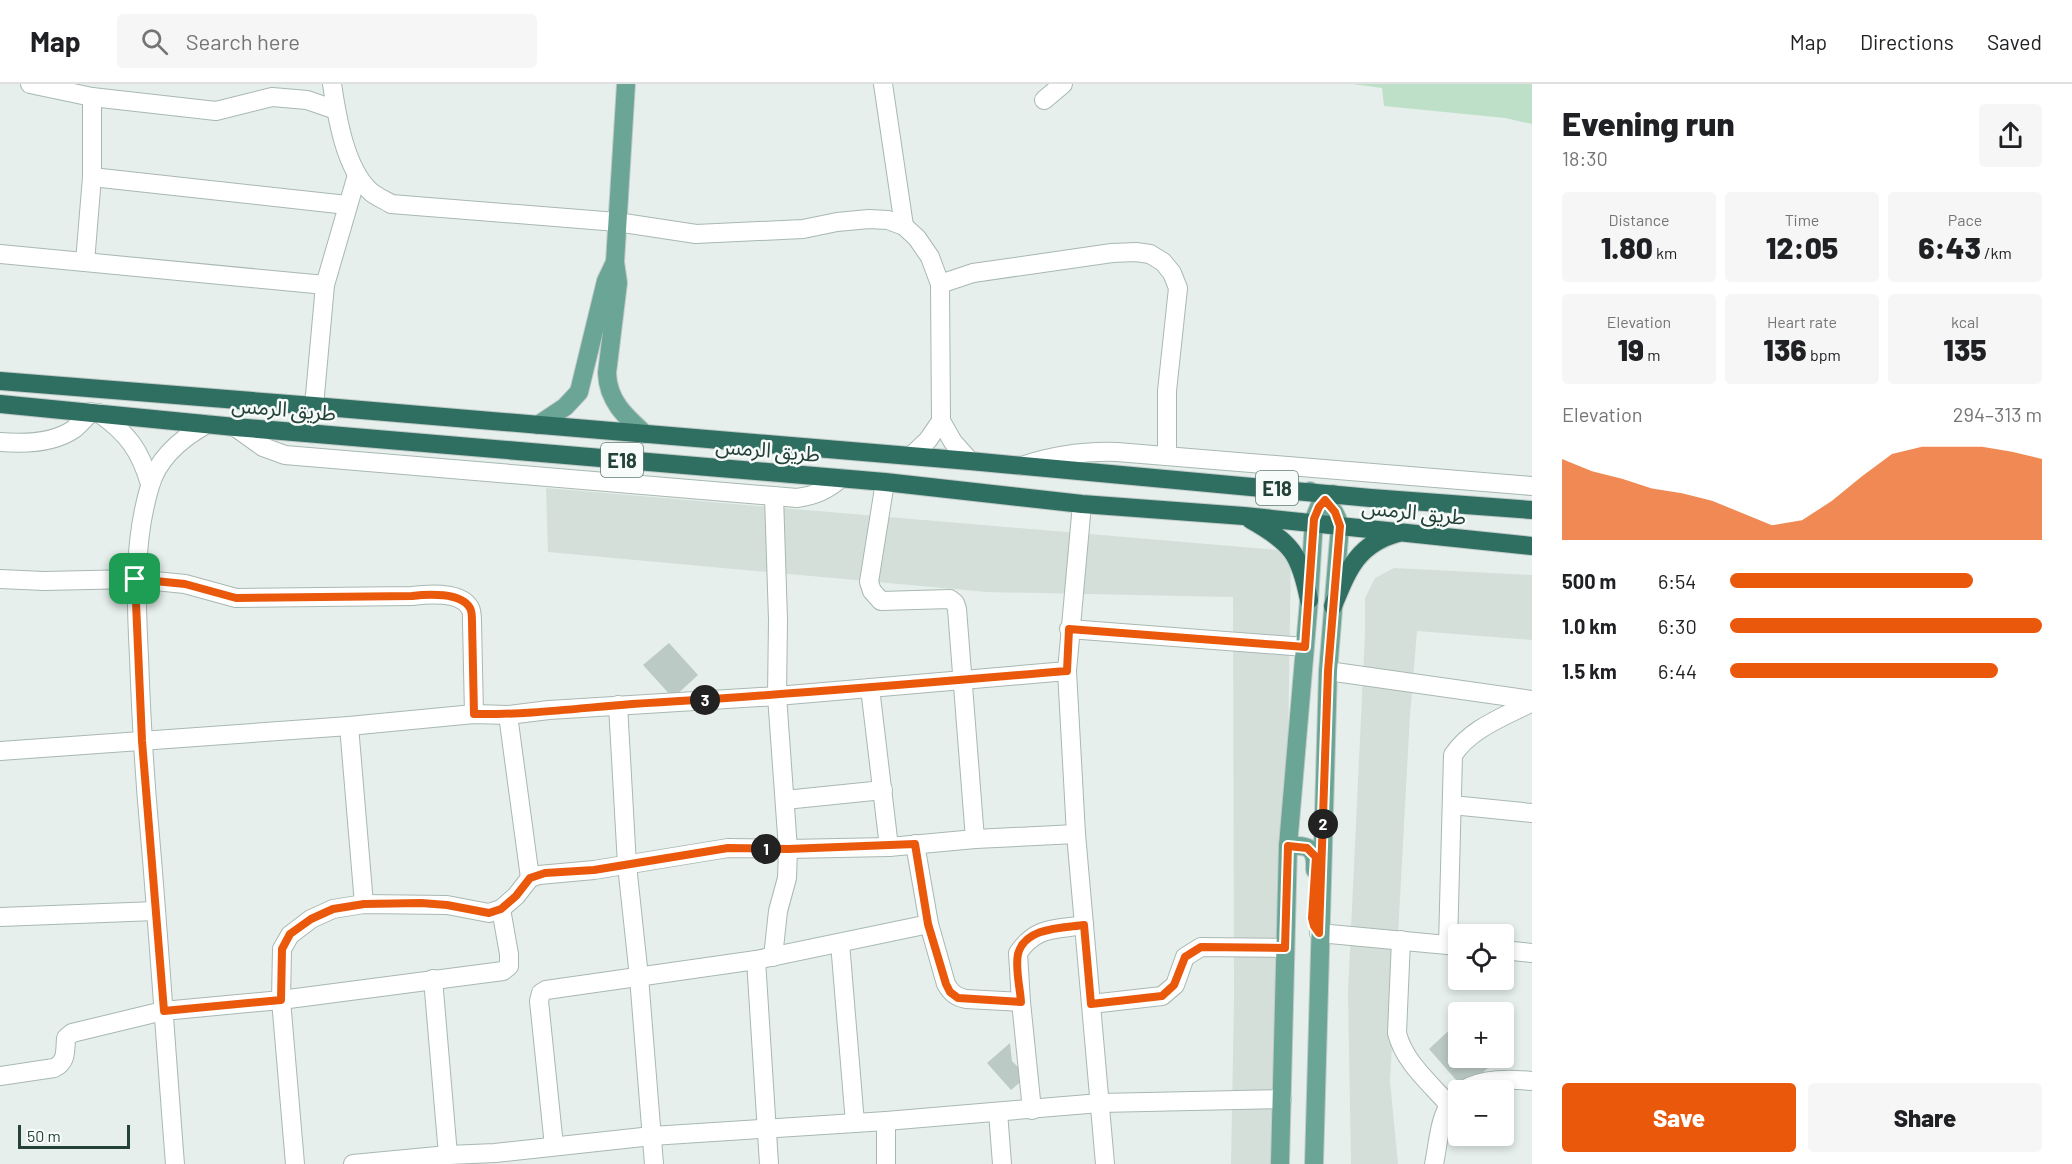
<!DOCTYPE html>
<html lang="en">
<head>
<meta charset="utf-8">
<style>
  :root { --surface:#fff; --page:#f6f6f6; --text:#202124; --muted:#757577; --line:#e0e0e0; --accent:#ea580c }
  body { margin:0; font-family:Barlow,"Noto Sans Arabic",sans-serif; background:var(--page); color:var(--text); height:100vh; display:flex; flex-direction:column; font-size:22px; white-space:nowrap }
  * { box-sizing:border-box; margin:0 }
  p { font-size:20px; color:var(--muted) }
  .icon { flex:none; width:33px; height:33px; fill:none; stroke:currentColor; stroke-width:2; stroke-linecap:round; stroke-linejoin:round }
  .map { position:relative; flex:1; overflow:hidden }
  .panel { display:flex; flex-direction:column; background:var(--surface); width:540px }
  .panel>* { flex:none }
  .buttons { position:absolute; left:1448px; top:840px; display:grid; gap:12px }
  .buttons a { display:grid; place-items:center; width:66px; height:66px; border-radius:6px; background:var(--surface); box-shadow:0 3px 9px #0003; font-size:30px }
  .scale { position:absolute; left:18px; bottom:15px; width:112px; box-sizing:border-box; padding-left:6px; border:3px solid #24423a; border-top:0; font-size:16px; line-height:21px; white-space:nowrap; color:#24423a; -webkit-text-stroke:4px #f7fbf9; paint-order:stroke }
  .pin { position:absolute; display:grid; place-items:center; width:51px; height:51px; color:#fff; margin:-26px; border-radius:12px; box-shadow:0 3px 9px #0006 }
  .km { position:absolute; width:30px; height:30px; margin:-15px; border-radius:50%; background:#222; color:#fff; font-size:16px; line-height:30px; text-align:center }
  .round { display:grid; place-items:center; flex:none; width:63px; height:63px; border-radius:6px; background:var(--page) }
  .overview { display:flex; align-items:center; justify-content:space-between; height:102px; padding:0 30px }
  h1 { font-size:33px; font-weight:800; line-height:45px }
  .metrics { display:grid; grid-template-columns:repeat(3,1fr); gap:9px; height:102px; padding:6px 30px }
  .metrics div { display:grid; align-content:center; border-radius:6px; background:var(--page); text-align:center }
  .metrics b { font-size:30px; font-weight:800 }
  .metrics small { font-size:16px; font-weight:400 }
  .metrics p { font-size:16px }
  .chart { height:168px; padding:12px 30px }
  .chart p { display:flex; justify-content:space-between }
  .chart svg { width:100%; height:108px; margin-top:6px; fill:var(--accent); opacity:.7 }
  .primary-button { display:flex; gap:12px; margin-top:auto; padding:12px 30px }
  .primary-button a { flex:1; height:69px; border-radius:6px; background:var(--accent); color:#fff; font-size:24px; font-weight:800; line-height:69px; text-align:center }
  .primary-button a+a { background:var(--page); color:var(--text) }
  ul { padding:0 30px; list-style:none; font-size:20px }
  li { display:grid; grid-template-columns:96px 72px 1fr; align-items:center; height:45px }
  li i { height:15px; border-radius:8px; background:var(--accent) }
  header { display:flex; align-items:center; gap:36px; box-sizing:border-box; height:84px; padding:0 30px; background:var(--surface); border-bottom:2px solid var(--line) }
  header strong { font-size:28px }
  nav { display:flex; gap:33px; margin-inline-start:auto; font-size:21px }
  .search { width:420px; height:54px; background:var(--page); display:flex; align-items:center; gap:15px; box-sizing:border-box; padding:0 21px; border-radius:6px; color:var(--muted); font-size:22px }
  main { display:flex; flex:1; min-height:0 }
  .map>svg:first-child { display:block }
  .built { fill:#d4dfda }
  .green { fill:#bfe0c8 }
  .building { fill:#bbcac4 }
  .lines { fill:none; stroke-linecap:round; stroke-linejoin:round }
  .minor-casing { stroke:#a8b8b2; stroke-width:20 }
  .major-casing { stroke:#c2cac8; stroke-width:20 }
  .highway-casing { stroke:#c2cac8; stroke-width:20 }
  .minor { stroke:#fff; stroke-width:18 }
  .major { stroke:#6aa596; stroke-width:18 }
  .highway { stroke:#2f6f62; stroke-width:18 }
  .route-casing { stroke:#fff; stroke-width:12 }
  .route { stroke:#ea580c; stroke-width:8 }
  .labels { text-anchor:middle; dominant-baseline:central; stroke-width:5; stroke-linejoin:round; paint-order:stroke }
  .shield { fill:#f7fbf9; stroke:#637a73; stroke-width:1.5 }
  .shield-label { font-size:20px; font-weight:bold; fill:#24423a }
  .street-label { font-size:21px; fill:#24423a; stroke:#f7fbf9 }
</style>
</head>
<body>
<header>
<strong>Map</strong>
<div class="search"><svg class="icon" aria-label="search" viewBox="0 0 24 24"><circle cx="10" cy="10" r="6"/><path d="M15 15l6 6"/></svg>Search here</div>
<nav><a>Map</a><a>Directions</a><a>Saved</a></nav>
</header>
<main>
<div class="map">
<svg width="1532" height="1080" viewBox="0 0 1532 1080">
  <rect width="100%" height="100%" fill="#e6efeb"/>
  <g class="built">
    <polygon points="546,404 1291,467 1285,864 1279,1080 1231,1080 1234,916 1233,513 987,508 548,468"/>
    <polygon points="1394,484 1532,491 1532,556 1417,547 1410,631 1390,997 1398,1080 1351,1080 1348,908 1365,549 1365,514 1375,494"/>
  </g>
  <polygon class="green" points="1352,0 1532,0 1532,40 1505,34 1384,22 1382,4"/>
  <g class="building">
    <polygon points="669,559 698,591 673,614 643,581"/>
    <polygon points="1458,938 1458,974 1493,974 1496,977 1464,1005 1429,965"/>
    <polygon points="1010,959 1012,977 1027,992 1011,1006 987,979"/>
  </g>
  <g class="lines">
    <g class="minor-casing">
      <g id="minor">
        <polyline points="30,0 92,13 216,27 272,13 307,16 336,26"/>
        <path d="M332,0c5,33 13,85 39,108 6,5 14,8 20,12l226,18 79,12 107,-5 34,-7 32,-3 19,1 16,6 13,12 13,19 10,27 1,137 12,21 17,19"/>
        <polyline points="883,0 904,142"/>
        <polyline points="1044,16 1063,0"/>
        <polyline points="92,93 347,121"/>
        <polyline points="0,170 325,201"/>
        <polyline points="85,178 92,93 92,13"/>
        <polyline points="940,200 973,189 1112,169 1136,168 1150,170 1163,178 1172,189 1178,204 1167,307 1167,372"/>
        <polyline points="314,322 325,201 357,91"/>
        <path d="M99,329c29,21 41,37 51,71"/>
        <path d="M235,343l28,20 22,8 512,43c18,-2 31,-8 44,-20"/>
        <path d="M0,358c24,2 54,1 74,-13 6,-5 12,-12 17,-17"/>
        <polyline points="911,372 928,356 941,337"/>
        <path d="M1022,382c32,-11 62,-15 95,-14l415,34"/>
        <polyline points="885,398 869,498 872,507 881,517 950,515 955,519 957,525 975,755"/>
        <polyline points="1082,420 1067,587 1076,750 1105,1080"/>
        <path d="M0,495l44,2 91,-2 50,5 51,14 176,-2c15,-2 49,-5 58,12 2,3 2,10 2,14l2,92"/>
        <polyline points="1069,545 1305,563"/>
        <polyline points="1328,587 1532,616"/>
        <polyline points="870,604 889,763"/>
        <polyline points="618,621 627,781 639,893 654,1080"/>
        <polyline points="508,631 530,794"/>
        <polyline points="349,642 364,820"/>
        <polyline points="0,667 349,642 474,630 508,631 549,626 777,612 1067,587"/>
        <polyline points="785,716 883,706"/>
        <polyline points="1452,721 1532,729"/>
        <path d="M915,760l14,80 17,60c5,9 10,13 20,15l55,3"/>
        <polyline points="0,833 156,827"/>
        <polyline points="1319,849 1458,862"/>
        <path d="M1401,856l-4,93c7,29 33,50 52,72"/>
        <polyline points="840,859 855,1039"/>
        <path d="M1448,861l5,-190c18,-27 51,-38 79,-53"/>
        <polyline points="1503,866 1532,869"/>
        <polyline points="773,873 778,827 787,794 788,765 777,612 778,536 774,412"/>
        <polyline points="756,876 769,1080"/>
        <polyline points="433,895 448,1071"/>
        <polyline points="1091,920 1162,912 1175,901 1185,873 1201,863 1285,864"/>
        <path d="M0,992l54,-8c13,-6 11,-17 12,-30l6,-5 91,-22 118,-11 222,-29 6,-5v-12l-8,-45"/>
        <path d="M1463,1006c21,-12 46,-11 69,-9"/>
        <path d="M1032,1026l-11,-108 -3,-49c18,-27 37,-23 66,-28"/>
        <polyline points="998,1028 1002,1080"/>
        <polyline points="886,1037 886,1080"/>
        <polyline points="554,1062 539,917 541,909 546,906 756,876 929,840"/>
        <path d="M175,1080c-9,-113 -16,-226 -26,-340 -5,-55 -8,-111 -10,-167 -3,-58 -6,-115 11,-171 8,-29 32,-48 57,-62"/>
        <polyline points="295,1080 281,916 282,865 290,851 311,835 333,825 364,820 447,821 489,829 501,825 516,812 530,794 539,791 594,786 728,764 788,765 889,763 975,755 1076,750"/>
        <polyline points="353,1080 448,1071 495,1069 652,1052 886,1037 1100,1019 1282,1015"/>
        <path d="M1434,1080c5,-23 5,-54 24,-69"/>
      </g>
    </g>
    <g class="major-casing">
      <g id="major">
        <path d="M626,0l-11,178 3,21 -11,90c1,28 18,43 38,61"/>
        <polyline points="538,341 565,323 579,308 606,197 615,178"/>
        <path d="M1310,407c16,8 25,18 30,35l-12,145 -14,493"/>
        <path d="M1288,762c21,-1 28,1 27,24"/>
        <polyline points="1280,1080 1288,762 1309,516 1314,435 1319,423 1333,410"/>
      </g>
    </g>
    <g class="highway-casing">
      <g id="highway">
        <polyline points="0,297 314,322 970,377 1371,414 1532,426"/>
        <polyline points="0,320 235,343 885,398 1082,420 1244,432 1532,462"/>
        <path d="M1251,436c41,23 49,34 58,80"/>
        <path d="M1333,522c15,-36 24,-62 65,-73"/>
      </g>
    </g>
    <use href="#minor" class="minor"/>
    <use href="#major" class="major"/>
    <use href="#highway" class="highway"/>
  </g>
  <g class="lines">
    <g class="route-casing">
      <path id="route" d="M1325,416l10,12 5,14 -12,145 -9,262 -5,-7 -2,-8 4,-61 -9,-9 -19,-2 -3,102 -84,-1 -16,10 -11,28 -12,11 -71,8 -7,-79c-21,3 -59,2 -66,29 -3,14 2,33 3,48l-63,-4 -8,-6 -4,-8 -18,-60 -13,-80 -127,5 -60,-1 -134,22 -49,3 -15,5 -14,18 -15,13 -12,4 -42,-8 -26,-2 -57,1 -31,5 -22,10 -21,15 -8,15 -1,51 -117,11 -22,-270 -7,-162 50,5 51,14 176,-2c15,-2 49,-4 58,12 2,3 2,10 2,14l2,92c53,1 106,-6 158,-10 145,-8 290,-21 435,-33l2,-42 236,18 9,-128 5,-12z"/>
    </g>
    <use href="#route" class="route"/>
  </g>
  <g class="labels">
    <g class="shield">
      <rect x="601" y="359" width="42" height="34" rx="4.5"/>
      <rect x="1256" y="387" width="42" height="34" rx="4.5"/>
    </g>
    <g class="shield-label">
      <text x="622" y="376">E18</text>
      <text x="1277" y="404">E18</text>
    </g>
    <g class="street-label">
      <text transform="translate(284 324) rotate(5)">طريق الرمس</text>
      <text transform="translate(768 365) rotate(5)">طريق الرمس</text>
      <text transform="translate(1414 427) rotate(6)">طريق الرمس</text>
    </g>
  </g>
</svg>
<div class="buttons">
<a><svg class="icon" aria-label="locate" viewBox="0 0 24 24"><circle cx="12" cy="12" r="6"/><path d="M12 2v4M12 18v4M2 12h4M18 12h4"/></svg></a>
<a>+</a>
<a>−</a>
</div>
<div class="scale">50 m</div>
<div class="pin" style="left:135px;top:495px;background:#1e9e55"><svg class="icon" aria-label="arrive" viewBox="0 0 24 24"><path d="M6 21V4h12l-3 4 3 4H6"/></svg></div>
<b class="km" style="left:766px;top:765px">1</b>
<b class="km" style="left:1323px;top:740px">2</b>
<b class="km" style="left:705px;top:616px">3</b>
</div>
<section class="panel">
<div class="overview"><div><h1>Evening run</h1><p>18:30</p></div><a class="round"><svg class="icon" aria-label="share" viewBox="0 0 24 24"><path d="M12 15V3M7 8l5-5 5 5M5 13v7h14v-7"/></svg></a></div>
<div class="metrics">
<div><p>Distance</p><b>1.80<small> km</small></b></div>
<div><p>Time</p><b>12:05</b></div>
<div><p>Pace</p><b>6:43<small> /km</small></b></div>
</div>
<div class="metrics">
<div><p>Elevation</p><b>19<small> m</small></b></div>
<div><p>Heart rate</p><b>136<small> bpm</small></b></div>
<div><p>kcal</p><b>135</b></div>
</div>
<div class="chart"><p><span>Elevation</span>294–313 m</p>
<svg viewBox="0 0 160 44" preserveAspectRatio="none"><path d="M0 44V11L10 16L20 19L30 23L40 25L50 28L60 33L70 38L80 36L90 28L100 18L110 9L120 6L130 6L140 6L150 8L160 11V44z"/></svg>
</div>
<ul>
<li><b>500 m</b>6:54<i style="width:78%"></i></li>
<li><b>1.0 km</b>6:30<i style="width:100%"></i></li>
<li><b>1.5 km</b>6:44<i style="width:86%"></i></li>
</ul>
<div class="primary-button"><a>Save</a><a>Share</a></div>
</section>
</main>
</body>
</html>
